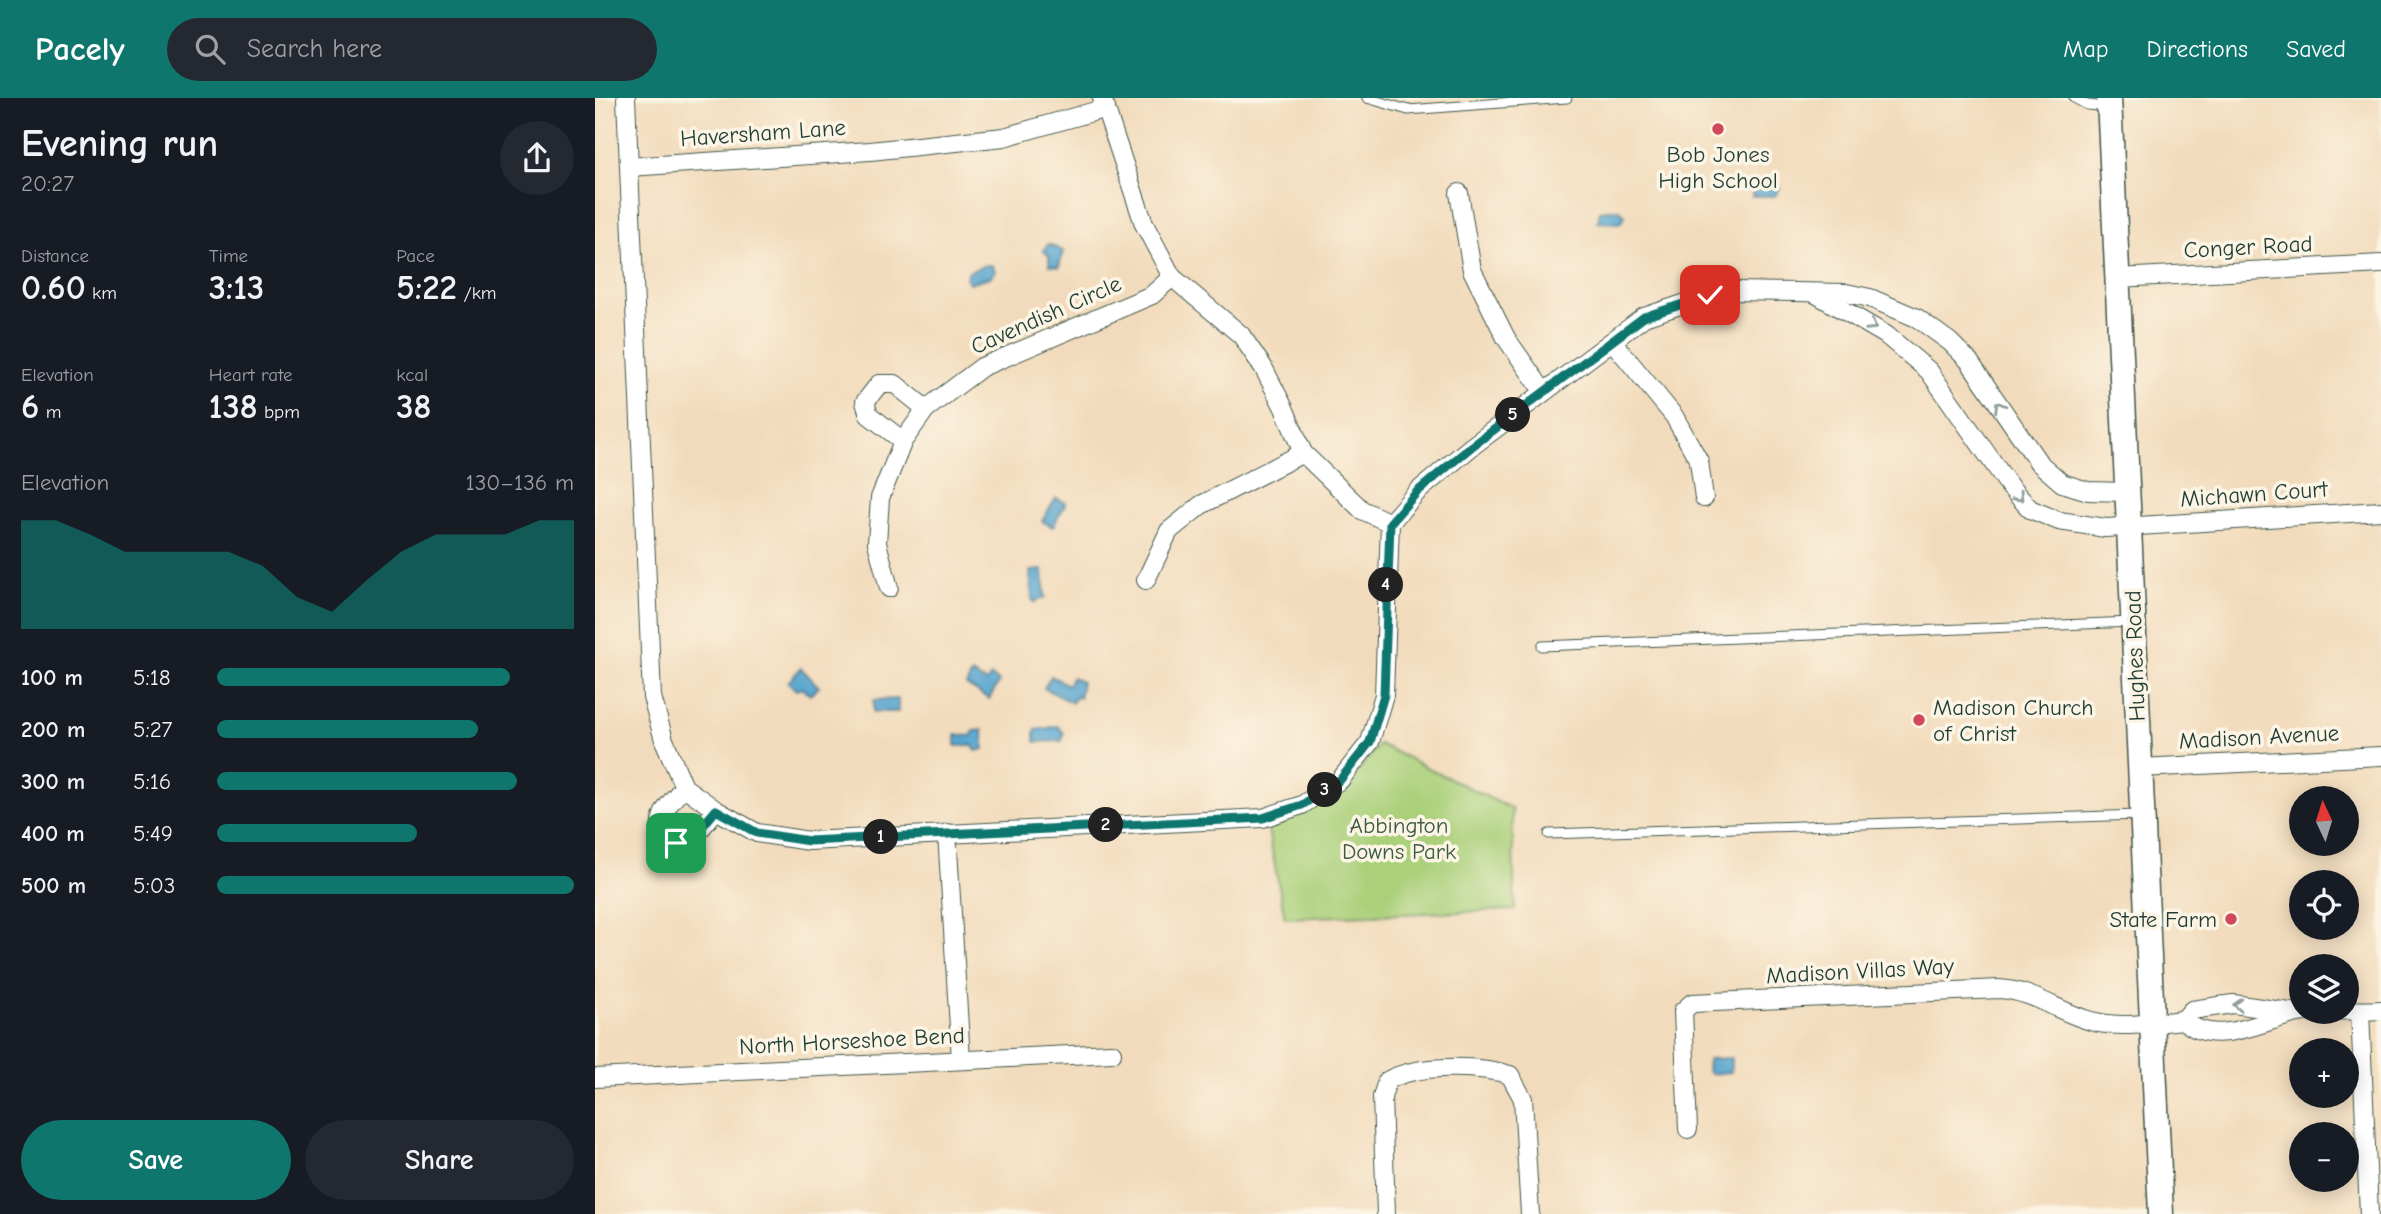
<!DOCTYPE html>
<html lang="en">
<head>
<meta charset="utf-8">
<style>
  :root { --surface:#171b24; --page:#242831; --text:#f1f3f6; --muted:#9ea1a6; --accent:#0f766e }
  body { margin:0; font-family:"Comic Neue",sans-serif; background:var(--page); color:var(--text); height:100vh; display:flex; flex-direction:column; font-size:26px; white-space:nowrap }
  * { box-sizing:border-box; margin:0 }
  p { font-size:23px; color:var(--muted) }
  .icon { flex:none; width:38px; height:38px; fill:none; stroke:currentColor; stroke-width:2; stroke-linecap:round; stroke-linejoin:round }
  .map { position:relative; flex:1; overflow:hidden }
  .sheet { display:flex; flex-direction:column; background:var(--surface); width:595px }
  .sheet>* { flex:none }
  .needle { width:46px; rotate:356deg }
  .fabs { position:absolute; left:1694px; top:688px; display:grid; gap:14px }
  .fabs a { display:grid; place-items:center; width:70px; height:70px; border-radius:50%; background:var(--surface); box-shadow:0 4px 18px #0003; font-size:35px }
  .pin { position:absolute; display:grid; place-items:center; width:60px; height:60px; color:#fff; margin:-30px; border-radius:14px; box-shadow:0 4px 10px #0006 }
  .km { position:absolute; width:35px; height:35px; margin:-18px; border-radius:50%; background:#222; color:#fff; font-size:19px; line-height:35px; text-align:center }
  .round { display:grid; place-items:center; flex:none; width:74px; height:74px; border-radius:37px; background:var(--page) }
  .overview { display:flex; align-items:center; justify-content:space-between; height:119px; padding:0 21px }
  h1 { font-size:38px; font-weight:700; line-height:52px }
  .metrics { display:grid; grid-template-columns:repeat(3,1fr); gap:10px; height:119px; padding:7px 21px }
  .metrics div { display:grid; align-content:center }
  .metrics b { font-size:35px; font-weight:700 }
  .metrics small { font-size:19px; font-weight:400 }
  .metrics p { font-size:19px }
  .chart { height:196px; padding:14px 21px }
  .chart p { display:flex; justify-content:space-between }
  .chart svg { width:100%; height:126px; margin-top:7px; fill:var(--accent); opacity:.7 }
  .cta { display:flex; gap:14px; margin-top:auto; padding:14px 21px }
  .cta a { flex:1; height:80px; border-radius:42px; background:var(--accent); color:#fff; font-size:28px; font-weight:700; line-height:80px; text-align:center }
  .cta a+a { background:var(--page); color:var(--text) }
  ul { padding:0 21px; list-style:none; font-size:23px }
  li { display:grid; grid-template-columns:112px 84px 1fr; align-items:center; height:52px }
  li i { height:18px; border-radius:9px; background:var(--accent) }
  header { display:flex; align-items:center; gap:42px; box-sizing:border-box; height:98px; padding:0 35px; background:var(--accent); color:#fff }
  header strong { font-size:33px }
  nav { display:flex; gap:38px; margin-inline-start:auto; font-size:24px }
  .search { width:490px; height:63px; background:var(--page); display:flex; align-items:center; gap:18px; box-sizing:border-box; padding:0 24px; border-radius:38px; color:var(--muted); font-size:26px }
  main { display:flex; flex:1; min-height:0 }
  .map>svg:first-child { display:block }
  .green { fill:#aad07a; stroke:#648657; stroke-width:2 }
  .water { fill:#56a4cf; stroke:#3a7082; stroke-width:2 }
  .lines { fill:none; stroke-linecap:round; stroke-linejoin:round }
  .lane-casing { stroke:#3f5548; stroke-width:11 }
  .street-casing { stroke:#3f5548; stroke-width:20 }
  .secondary-casing { stroke:#3f5548; stroke-width:27 }
  .lane { stroke:#fff; stroke-width:9 }
  .street { stroke:#fff; stroke-width:18 }
  .secondary { stroke:#fff; stroke-width:24 }
  .oneway { stroke:#8f9e9a }
  .route-casing { stroke:#fff; stroke-width:14 }
  .route { stroke:#0f766e; stroke-width:9 }
  .poi-dot { fill:#d1495b; stroke:#fcf5e5; stroke-width:2.5 }
  .labels { text-anchor:middle; dominant-baseline:central; stroke-width:7; stroke-linejoin:round; paint-order:stroke }
  .street-label { font-size:23px; fill:#1f3d34; stroke:#fcf5e5 }
  .poi-label { font-size:23px; fill:#1f3d34; stroke:#fcf5e5 }
  .park-label { font-size:23px; fill:#3b5a42; stroke:#fcf5e5 }
</style>
</head>
<body>
<header>
<strong>Pacely</strong>
<div class="search"><svg class="icon" aria-label="search" viewBox="0 0 24 24"><circle cx="10" cy="10" r="6"/><path d="M15 15l6 6"/></svg>Search here</div>
<nav><a>Map</a><a>Directions</a><a>Saved</a></nav>
</header>
<main>
<section class="sheet">
<div class="overview"><div><h1>Evening run</h1><p>20:27</p></div><a class="round"><svg class="icon" aria-label="share" viewBox="0 0 24 24"><path d="M12 15V3M7 8l5-5 5 5M5 13v7h14v-7"/></svg></a></div>
<div class="metrics">
<div><p>Distance</p><b>0.60<small> km</small></b></div>
<div><p>Time</p><b>3:13</b></div>
<div><p>Pace</p><b>5:22<small> /km</small></b></div>
</div>
<div class="metrics">
<div><p>Elevation</p><b>6<small> m</small></b></div>
<div><p>Heart rate</p><b>138<small> bpm</small></b></div>
<div><p>kcal</p><b>38</b></div>
</div>
<div class="chart"><p><span>Elevation</span>130–136 m</p>
<svg viewBox="0 0 160 44" preserveAspectRatio="none"><path d="M0 44V6L10 6L20 11L30 17L40 17L50 17L60 17L70 22L80 33L90 38L100 27L110 17L120 11L130 11L140 11L150 6L160 6V44z"/></svg>
</div>
<ul>
<li><b>100 m</b>5:18<i style="width:82%"></i></li>
<li><b>200 m</b>5:27<i style="width:73%"></i></li>
<li><b>300 m</b>5:16<i style="width:84%"></i></li>
<li><b>400 m</b>5:49<i style="width:56%"></i></li>
<li><b>500 m</b>5:03<i style="width:100%"></i></li>
</ul>
<div class="cta"><a>Save</a><a>Share</a></div>
</section>
<div class="map">
<svg width="1786" height="1116" viewBox="0 0 1786 1116">
  <rect width="100%" height="100%" fill="#fcf5e5"/>
  <filter id="ink" filterUnits="userSpaceOnUse"><feTurbulence type="fractalNoise" baseFrequency=".0143" numOctaves="2"/><feDisplacementMap in="SourceGraphic" scale="14" xChannelSelector="R" yChannelSelector="G"/><feConvolveMatrix kernelMatrix="1 2 1 2 8 2 1 2 1" color-interpolation-filters="sRGB"/></filter>
  <filter id="wash" filterUnits="userSpaceOnUse"><feTurbulence type="fractalNoise" baseFrequency=".00686" numOctaves="4" result="noise"/><feDisplacementMap in="SourceGraphic" scale="28" xChannelSelector="R" yChannelSelector="G"/><feGaussianBlur stdDeviation="1.57" result="paint"/><feColorMatrix in="noise" values="0 0 0 0 0 0 0 0 0 0 0 0 0 0 0 0 0 1.4 0 .05"/><feComposite in="paint" operator="in"/></filter>
  <g filter="url(#wash)">
    <rect width="100%" height="100%" fill="#f2dbbc"/>
    <path class="green" d="M784,646l133,65 3,101 -230,8 -18,-93c52,-18 80,-34 112,-81z"/>
    <g class="water">
      <polygon points="1179,85 1185,89 1180,98 1157,98 1158,86"/>
      <polygon points="1024,111 1030,118 1025,125 1003,124 1005,113"/>
      <polygon points="454,146 468,153 464,169 454,167 454,158 448,152"/>
      <polygon points="391,167 398,167 400,174 395,179 374,185 371,179 373,174"/>
      <polygon points="461,400 471,405 458,429 447,423"/>
      <polygon points="448,472 450,500 439,504 437,501 435,473"/>
      <polygon points="206,570 224,589 215,597 208,590 201,592 193,584"/>
      <polygon points="377,576 391,584 396,578 404,584 394,601 371,587"/>
      <polygon points="456,578 473,587 477,579 487,584 484,600 481,598 477,605 449,590"/>
      <polygon points="303,601 303,614 278,614 279,602"/>
      <polygon points="463,628 469,635 467,643 440,644 440,632"/>
      <polygon points="388,632 389,651 381,653 377,647 361,648 361,637 376,638 379,633"/>
      <polygon points="1136,960 1136,974 1115,976 1112,972 1113,961"/>
    </g>
  </g>
  <g filter="url(#ink)">
    <g class="lines">
      <g class="lane-casing">
        <g id="lane">
          <polyline points="772,0 813,12 972,0"/>
          <polyline points="1479,0 1492,7 1514,9"/>
          <polyline points="947,548 1537,524"/>
          <polyline points="954,736 1545,717"/>
        </g>
      </g>
      <g class="street-casing">
        <g id="street">
          <polyline points="31,0 57,599 69,642 89,689 121,712 162,735 214,743 668,720 707,707 745,682 775,644 789,597 795,425 822,394 876,349 1049,219 1115,197 1142,193 1251,195 1275,200 1322,220 1355,244 1374,263 1444,365 1467,385 1493,393 1532,394"/>
          <polyline points="507,0 549,126 577,179 646,237 668,269 689,310 708,355 767,412 795,425"/>
          <polyline points="34,69 275,53 409,39 511,10"/>
          <polyline points="864,95 877,172 911,240 948,293"/>
          <polyline points="1523,180 1786,166"/>
          <polyline points="1221,196 1291,237 1334,273 1415,389 1435,411 1464,423 1511,430 1786,413"/>
          <polyline points="1018,244 1079,318 1104,363 1109,400"/>
          <polyline points="308,343 274,317 270,304 284,286 300,286 331,311"/>
          <polyline points="551,482 574,433 606,407 708,355"/>
          <polyline points="294,490 282,445 285,400 308,343 331,311 387,269 557,197 577,179"/>
          <polyline points="1545,670 1786,658"/>
          <path d="M89,689c-15,17 -30,30 -20,53 27,8 36,-11 52,-30"/>
          <polyline points="352,735 366,962"/>
          <polyline points="1765,913 1774,1116"/>
          <polyline points="1588,922 1597,912 1638,906 1703,915"/>
          <polyline points="0,980 517,955"/>
          <path d="M1093,1031l-5,-118 9,-8 307,-14c35,2 59,23 92,32 29,8 63,2 92,-1 32,29 80,0 115,-7 26,-5 56,-1 83,-3"/>
          <path d="M791,1116l-4,-117 5,-16c28,-17 92,-16 123,-6l13,24 7,115"/>
        </g>
      </g>
      <g class="secondary-casing">
        <polyline id="secondary" points="1514,0 1566,1116"/>
      </g>
      <use href="#lane" class="lane"/>
      <use href="#street" class="street"/>
      <use href="#secondary" class="secondary"/>
    </g>
    <defs><path id="oneway-chevron" d="M-2-3.5L2.5 0L-2 3.5" fill="none" stroke-width="1.6" stroke-linecap="round" stroke-linejoin="round" transform="scale(1.75)"/></defs>
    <g class="oneway">
      <use href="#oneway-chevron" transform="translate(1277 228) rotate(33)"/>
      <use href="#oneway-chevron" transform="translate(1404 308) rotate(-122)"/>
      <use href="#oneway-chevron" transform="translate(1424 399) rotate(46)"/>
      <use href="#oneway-chevron" transform="translate(1643 907) rotate(-177)"/>
    </g>
  </g>
  <g class="lines" filter="url(#ink)">
    <g class="route-casing">
      <polyline id="route" points="81,745 96,742 121,712 162,735 214,743 668,720 707,707 745,682 775,644 789,597 795,425 822,394 876,349 1049,219 1115,197"/>
    </g>
    <use href="#route" class="route"/>
  </g>
  <g class="poi-dot">
    <circle cx="1123" cy="31" r="7"/>
    <circle cx="1324" cy="622" r="7"/>
    <circle cx="1636" cy="821" r="7"/>
  </g>
  <g class="labels">
    <g class="street-label">
      <text transform="translate(168 35) rotate(-4)">Haversham Lane</text>
      <text transform="translate(1653 149) rotate(-3)">Conger Road</text>
      <text transform="translate(451 217) rotate(-24)">Cavendish Circle</text>
      <text transform="translate(1659 396) rotate(-4)">Michawn Court</text>
      <text transform="translate(1540 558) rotate(-92)">Hughes Road</text>
      <text transform="translate(1664 639) rotate(-3)">Madison Avenue</text>
      <text transform="translate(1265 873) rotate(-3)">Madison Villas Way</text>
      <text transform="translate(257 943) rotate(-3)">North Horseshoe Bend</text>
    </g>
    <g class="poi-label">
      <text x="1123" y="56">Bob Jones<tspan x="1123" dy="26">High School</tspan></text>
      <text x="1338" y="609" text-anchor="start">Madison Church<tspan x="1338" dy="26">of Christ</tspan></text>
      <text x="1622" y="821" text-anchor="end">State Farm</text>
    </g>
    <g class="park-label">
      <text x="804" y="727">Abbington<tspan x="804" dy="26">Downs Park</tspan></text>
    </g>
  </g>
</svg>
<div class="fabs">
<a><svg class="needle" viewBox="-14 -14 28 28"><path d="M0-13l5 13h-10z" fill="#e53935"/><path d="M0 13l5-13h-10z" fill="#9ea1a6"/></svg></a>
<a><svg class="icon" aria-label="locate" viewBox="0 0 24 24"><circle cx="12" cy="12" r="6"/><path d="M12 2v4M12 18v4M2 12h4M18 12h4"/></svg></a>
<a><svg class="icon" aria-label="layers" viewBox="0 0 24 24"><path d="M12 4l9 5-9 5-9-5zM3 14l9 5 9-5"/></svg></a>
<a>+</a>
<a>−</a>
</div>
<div class="pin" style="left:81px;top:745px;background:#1e9e55"><svg class="icon" aria-label="arrive" viewBox="0 0 24 24"><path d="M6 21V4h12l-3 4 3 4H6"/></svg></div>
<div class="pin" style="left:1115px;top:197px;background:#d93025"><svg class="icon" aria-label="check" viewBox="0 0 24 24"><path d="M5 12l5 5 9-10"/></svg></div>
<b class="km" style="left:286px;top:739px">1</b>
<b class="km" style="left:511px;top:727px">2</b>
<b class="km" style="left:730px;top:692px">3</b>
<b class="km" style="left:791px;top:487px">4</b>
<b class="km" style="left:918px;top:317px">5</b>
</div>
</main>
</body>
</html>
